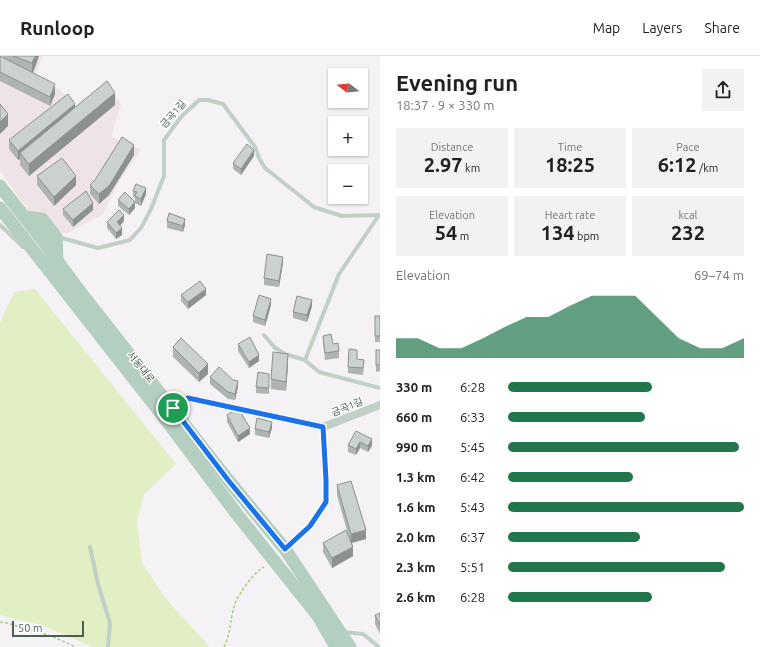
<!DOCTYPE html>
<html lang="en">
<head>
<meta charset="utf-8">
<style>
  :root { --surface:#fff; --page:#f2f2f2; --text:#202124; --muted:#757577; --line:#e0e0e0; --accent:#21764b }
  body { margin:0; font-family:Ubuntu,"Noto Sans KR",sans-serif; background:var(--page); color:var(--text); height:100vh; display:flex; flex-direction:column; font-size:15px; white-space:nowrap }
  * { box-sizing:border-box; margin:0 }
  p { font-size:13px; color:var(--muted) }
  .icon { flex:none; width:22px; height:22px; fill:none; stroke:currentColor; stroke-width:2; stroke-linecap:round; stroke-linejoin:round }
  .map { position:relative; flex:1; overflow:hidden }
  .drawer { display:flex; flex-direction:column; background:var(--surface); width:380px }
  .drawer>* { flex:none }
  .needle { width:26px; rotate:286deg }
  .buttons { position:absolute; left:328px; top:12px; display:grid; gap:8px }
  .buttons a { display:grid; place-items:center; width:40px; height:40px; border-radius:0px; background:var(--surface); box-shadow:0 1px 3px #0004; font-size:20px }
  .scale { position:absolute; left:12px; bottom:10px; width:72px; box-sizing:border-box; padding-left:4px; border:2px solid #4b5f52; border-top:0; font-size:11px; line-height:14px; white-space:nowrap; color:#4b5f52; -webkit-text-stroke:3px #fff; paint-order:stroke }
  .pin { position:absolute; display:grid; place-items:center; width:34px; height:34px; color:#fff; margin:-17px; border:2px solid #fff; border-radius:50%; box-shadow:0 1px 4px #0007 }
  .round { display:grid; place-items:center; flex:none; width:42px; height:42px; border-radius:0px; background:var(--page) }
  .head { display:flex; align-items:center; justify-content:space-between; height:68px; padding:0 16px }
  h1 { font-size:22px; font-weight:700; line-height:30px }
  .stats { display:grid; grid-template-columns:repeat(3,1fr); gap:6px; height:68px; padding:4px 16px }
  .stats div { display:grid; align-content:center; border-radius:0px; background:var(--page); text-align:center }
  .stats b { font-size:20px; font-weight:700 }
  .stats small { font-size:11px; font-weight:400 }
  .stats p { font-size:11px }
  .chart { height:112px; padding:8px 16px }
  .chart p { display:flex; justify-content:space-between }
  .chart svg { width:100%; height:72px; margin-top:4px; fill:var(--accent); opacity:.7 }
  ul { padding:0 16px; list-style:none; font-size:13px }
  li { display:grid; grid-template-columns:64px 48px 1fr; align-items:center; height:30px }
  li i { height:10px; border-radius:5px; background:var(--accent) }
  header { display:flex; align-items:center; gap:24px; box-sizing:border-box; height:56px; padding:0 20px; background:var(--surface); border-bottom:1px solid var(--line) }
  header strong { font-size:19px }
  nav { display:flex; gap:22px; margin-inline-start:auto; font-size:14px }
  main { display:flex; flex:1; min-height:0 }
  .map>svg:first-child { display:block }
  .commercial { fill:#eee3e7 }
  .green { fill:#e2efc4 }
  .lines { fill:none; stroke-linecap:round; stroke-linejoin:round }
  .path { stroke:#abcc7d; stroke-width:1.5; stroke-dasharray:3 2; stroke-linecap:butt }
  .lane { stroke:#c1d0c7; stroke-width:4 }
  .street { stroke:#c1d0c7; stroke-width:8 }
  .primary { stroke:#b4cfbf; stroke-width:13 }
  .wall { fill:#aeb4b1 }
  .shaded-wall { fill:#8d9290 }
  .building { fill:#cad1ce; stroke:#8d9290 }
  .route-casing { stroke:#fff; stroke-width:8 }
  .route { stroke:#1a73e8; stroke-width:5 }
  .labels { text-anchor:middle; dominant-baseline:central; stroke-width:3; stroke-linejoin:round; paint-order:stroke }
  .street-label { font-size:10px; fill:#4b5f52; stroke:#fff }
</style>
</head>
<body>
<header>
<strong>Runloop</strong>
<nav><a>Map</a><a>Layers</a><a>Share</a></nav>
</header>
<main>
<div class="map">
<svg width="380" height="591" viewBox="0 0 380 591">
  <rect width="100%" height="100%" fill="#f4f2f4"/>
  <polygon class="commercial" points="0,0 43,0 34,22 60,34 79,53 108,30 121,48 111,81 141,94 120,124 103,158 66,178 39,169 0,115"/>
  <polygon class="green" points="35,233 176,408 144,438 137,466 142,507 166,543 209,590 207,591 93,591 41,569 0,559 0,267 14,236"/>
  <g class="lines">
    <g class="path">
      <polyline points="0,566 7,567 51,580 76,591"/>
      <path d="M224,591c7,-14 6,-29 11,-43 4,-11 19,-32 29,-37"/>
    </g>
    <g class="lane">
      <polyline points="0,169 23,191"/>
      <polyline points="58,181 98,192 130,184 141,172 151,153 164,120 164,84 181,61 199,44 208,44 223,48 255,91 259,102 265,112 314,151 342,160 380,159"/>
      <polyline points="264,279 274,291 285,298 305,304 319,316 380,332"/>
      <polyline points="305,304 339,218 379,159"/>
      <polyline points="90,491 98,528 110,567 108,591"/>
      <polyline points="287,492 310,470 326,446 326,424 323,371"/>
      <polyline points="344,576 363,578 379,591"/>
    </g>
    <polyline class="street" points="169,356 179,346 188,342 323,371 380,349"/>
    <g class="primary">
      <polyline points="0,130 40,181 78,233 228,424 285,493 350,591"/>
      <polyline points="0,152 163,360 236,457 318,560 336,591"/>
      <polyline points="25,161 42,163 56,181 57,204"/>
    </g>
  </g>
  <g class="wall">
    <polygon points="0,0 3,2 3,0 39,0 33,17 55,38 50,50 0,25"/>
    <polygon points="115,49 29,120 20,109 20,103 18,104 9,93 9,84 75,52"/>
    <polygon points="134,99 109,139 99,148 90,138 90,129"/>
    <polygon points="254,100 241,119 233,113 233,107"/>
    <polygon points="37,120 76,129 54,150 37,129"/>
    <polygon points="133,135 146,138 141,150 135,147 135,152 129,159 118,150 118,144 135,146 135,142 133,141"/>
    <polygon points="63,153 93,154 73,171 63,159"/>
    <polygon points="124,165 120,170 122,179 116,183 107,172 107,166"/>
    <polygon points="167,165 185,169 183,176 167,172"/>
    <polygon points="283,207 279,231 264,229 264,222"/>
    <polygon points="181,239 206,239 188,253 181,245"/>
    <polygon points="271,249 265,270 253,266 253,260"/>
    <polygon points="312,250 307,266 293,262 293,256"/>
    <rect x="375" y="260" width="5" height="26"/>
    <polygon points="323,280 333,288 339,295 339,302 325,304 323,286"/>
    <polygon points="238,288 259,305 249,312 238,295"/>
    <polygon points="173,291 208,318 199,326 173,301"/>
    <polygon points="376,294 380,294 380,315 376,316"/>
    <polygon points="357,303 364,310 363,319 348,317 348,311"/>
    <polygon points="288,308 286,335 271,333 271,323"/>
    <polygon points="269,318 269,338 256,337 256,331"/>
    <polygon points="210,321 238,331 235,344 228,343 210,328"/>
    <polygon points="227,359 250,378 238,386 227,366"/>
    <polygon points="272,372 269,382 255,379 255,373"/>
    <polygon points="356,375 372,389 368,396 360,392 356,399 348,396 348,389"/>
    <polygon points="337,429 366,483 352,487 353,500 332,512 323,496 323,487 349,482 337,439"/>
    <polygon points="380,557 380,578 375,568 375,559"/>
  </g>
  <g class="shaded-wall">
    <polygon points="35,0 39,0 32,19 32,7"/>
    <polygon points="55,28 55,38 50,50 50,41"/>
    <polygon points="115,37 115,49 29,120 29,108"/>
    <polygon points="75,48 75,57 20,97 20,103 18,104 18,95"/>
    <polygon points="8,58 8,70 0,78 0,66"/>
    <polygon points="134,89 134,99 109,139 99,148 99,138"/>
    <polygon points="254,94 254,100 241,119 241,113"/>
    <polygon points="76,120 76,129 54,150 54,141"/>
    <polygon points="146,132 146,138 141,150 141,143"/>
    <polygon points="135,146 135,152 129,159 129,153"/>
    <polygon points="93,147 93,154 73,171 73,164"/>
    <polygon points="124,159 124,165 117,173 117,166"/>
    <polygon points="185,163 185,169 183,176 183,170"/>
    <polygon points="122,172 122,179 116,183 116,177"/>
    <polygon points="283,201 283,207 279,231 279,225"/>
    <polygon points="206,233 206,239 188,253 188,246"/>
    <polygon points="271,243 271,249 265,270 265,264"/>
    <polygon points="312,244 312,250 307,266 307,259"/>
    <polygon points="288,298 288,308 286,335 286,326"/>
    <polygon points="259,299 259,305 249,312 249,306"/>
    <polygon points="208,308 208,318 199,326 199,317"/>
    <polygon points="238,325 238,331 235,344 235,338"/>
    <polygon points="272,366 272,372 269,382 269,376"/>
    <polygon points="250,372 250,378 238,386 238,380"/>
    <polygon points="372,383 372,389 368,396 368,390"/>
    <polygon points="360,386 360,392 356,399 356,393"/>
    <polygon points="366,474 366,483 351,487 351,478"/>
    <polygon points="353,491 353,500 332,512 332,502"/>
  </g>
  <g class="building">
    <polygon points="0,0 55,28 50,41 0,16"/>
    <polygon points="13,0 35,0 32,7"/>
    <polygon points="107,25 115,37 29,108 20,97"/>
    <polygon points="68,38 75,48 18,95 9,84"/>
    <polygon points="0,48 8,58 0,66"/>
    <polygon points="122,81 134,89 109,130 99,138 90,129 95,124"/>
    <polygon points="247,88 254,94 241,113 233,107"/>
    <polygon points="62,102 76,120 54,141 37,120"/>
    <polygon points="136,128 146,132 141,143 135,140 137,136 133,135"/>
    <polygon points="86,135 93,147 73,164 63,153"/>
    <polygon points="125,136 135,146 129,153 118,144"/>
    <polygon points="119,154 124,159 117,166 122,172 116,177 107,166"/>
    <polygon points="169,157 185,163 183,170 167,165"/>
    <polygon points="267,198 283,201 279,225 264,222"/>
    <polygon points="200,225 206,233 188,246 181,239"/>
    <polygon points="259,239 271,243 265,264 253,260"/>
    <polygon points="297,240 312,244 307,259 293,256"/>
    <rect x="375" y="260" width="5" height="20"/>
    <polygon points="331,278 333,288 338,287 339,295 325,297 323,280"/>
    <polygon points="250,281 259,299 249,306 238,288"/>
    <polygon points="181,282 208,308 199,317 173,291"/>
    <polygon points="349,293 357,294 357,303 364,304 363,312 348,311"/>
    <rect x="376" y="294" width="4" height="15"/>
    <polygon points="273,296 288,298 286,326 271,323"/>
    <polygon points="219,311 233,324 238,325 235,338 228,336 210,321"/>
    <polygon points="258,316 269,318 269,332 256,331"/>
    <polygon points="238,352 250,372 238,380 227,359"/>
    <polygon points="257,362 272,366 269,376 255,373"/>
    <polygon points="356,375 372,383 368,390 360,386 356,393 348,389"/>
    <polygon points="351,425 366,474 351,478 337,429"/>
    <polygon points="346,474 353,491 332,502 323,487"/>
    <polygon points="380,557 380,569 375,559"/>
  </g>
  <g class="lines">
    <g class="route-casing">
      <polygon id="route" points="188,342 323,371 326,424 326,446 310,470 285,493 228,424 173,352 179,346"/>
    </g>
    <use href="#route" class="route"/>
  </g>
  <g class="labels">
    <g class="street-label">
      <text transform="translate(173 58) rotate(-49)">금곡1길</text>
      <text transform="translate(141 311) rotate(51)">서동대로</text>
      <text transform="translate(347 351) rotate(-22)">금곡1길</text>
    </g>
  </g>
</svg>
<div class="buttons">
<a><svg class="needle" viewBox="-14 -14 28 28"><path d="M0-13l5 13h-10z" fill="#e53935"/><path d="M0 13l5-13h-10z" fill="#757577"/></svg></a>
<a>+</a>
<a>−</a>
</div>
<div class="scale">50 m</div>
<div class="pin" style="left:173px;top:352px;background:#1e9e55"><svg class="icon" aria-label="arrive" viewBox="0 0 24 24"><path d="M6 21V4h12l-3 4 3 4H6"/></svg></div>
</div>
<section class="drawer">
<div class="head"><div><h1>Evening run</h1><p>18:37 · 9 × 330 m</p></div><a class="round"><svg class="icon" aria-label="share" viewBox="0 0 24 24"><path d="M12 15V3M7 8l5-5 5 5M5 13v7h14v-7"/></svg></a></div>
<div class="stats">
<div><p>Distance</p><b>2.97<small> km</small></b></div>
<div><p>Time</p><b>18:25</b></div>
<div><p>Pace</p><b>6:12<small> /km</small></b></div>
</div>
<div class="stats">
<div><p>Elevation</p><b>54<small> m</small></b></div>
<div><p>Heart rate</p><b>134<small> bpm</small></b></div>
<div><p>kcal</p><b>232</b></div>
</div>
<div class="chart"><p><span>Elevation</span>69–74 m</p>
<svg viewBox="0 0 160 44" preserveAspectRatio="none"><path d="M0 44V32L10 32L20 38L30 38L40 32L50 25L60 19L70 19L80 12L90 6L100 6L110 6L120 19L130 32L140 38L150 38L160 32V44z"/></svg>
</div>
<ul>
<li><b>330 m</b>6:28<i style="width:61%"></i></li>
<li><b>660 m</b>6:33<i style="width:58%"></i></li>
<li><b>990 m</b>5:45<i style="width:98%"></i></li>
<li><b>1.3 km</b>6:42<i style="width:53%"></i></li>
<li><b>1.6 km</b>5:43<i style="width:100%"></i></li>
<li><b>2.0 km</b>6:37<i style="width:56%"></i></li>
<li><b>2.3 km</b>5:51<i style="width:92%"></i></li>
<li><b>2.6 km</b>6:28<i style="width:61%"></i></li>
</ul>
</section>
</main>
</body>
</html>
